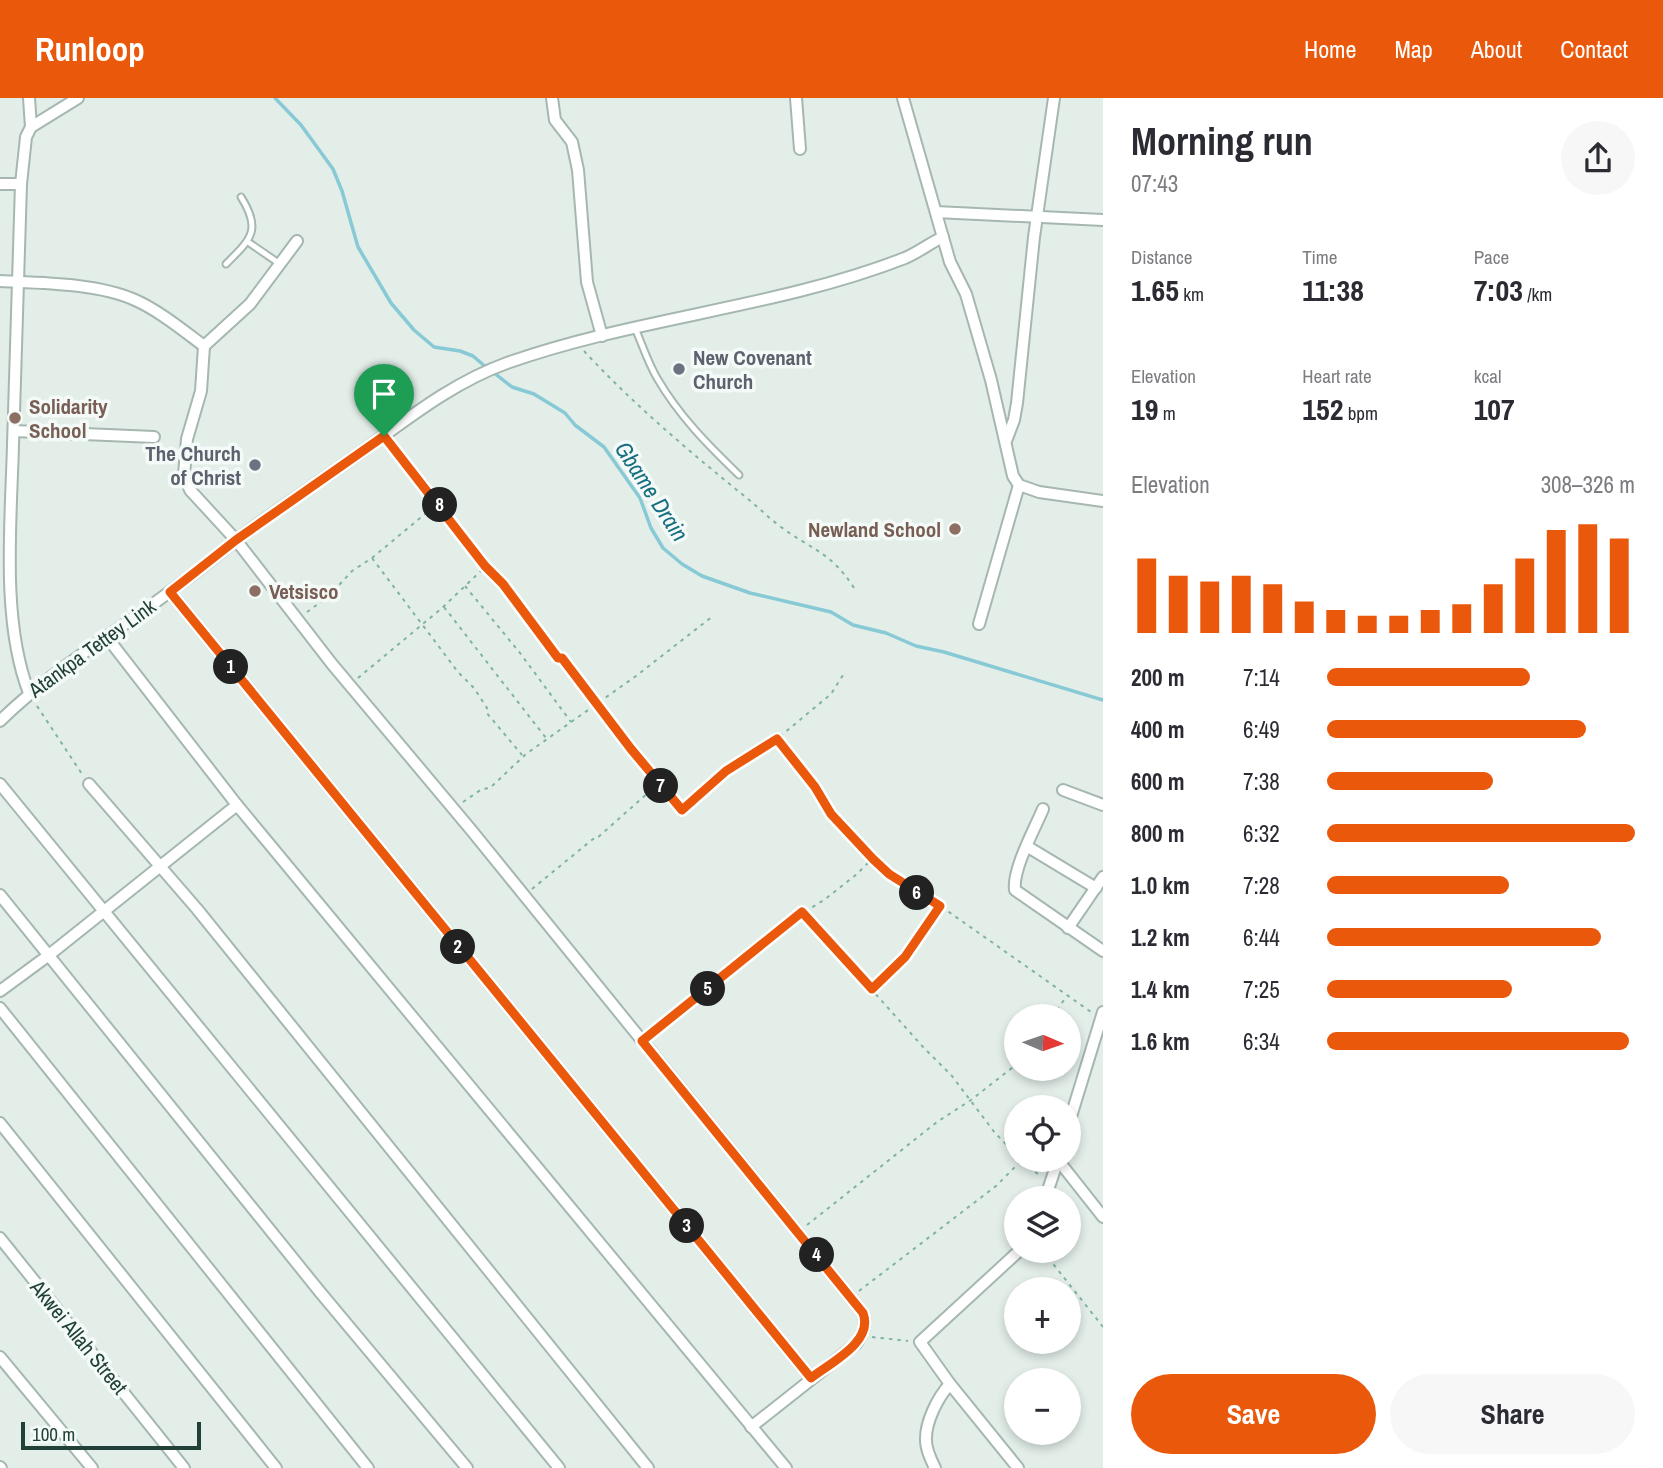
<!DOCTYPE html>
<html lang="en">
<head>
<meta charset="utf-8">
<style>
  :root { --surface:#fff; --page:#f7f7f7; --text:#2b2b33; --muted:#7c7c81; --accent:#ea580c }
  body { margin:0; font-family:"Archivo Narrow",sans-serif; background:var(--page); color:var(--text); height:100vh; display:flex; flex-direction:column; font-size:26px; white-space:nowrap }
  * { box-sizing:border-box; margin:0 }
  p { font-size:23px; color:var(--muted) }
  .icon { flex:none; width:38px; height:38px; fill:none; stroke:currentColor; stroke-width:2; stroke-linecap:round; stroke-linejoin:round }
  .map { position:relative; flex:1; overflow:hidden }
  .sheet { display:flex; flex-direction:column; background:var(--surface); width:560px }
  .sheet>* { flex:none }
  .needle { width:46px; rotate:92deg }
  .controls { position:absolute; left:1004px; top:906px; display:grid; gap:14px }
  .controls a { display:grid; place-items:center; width:77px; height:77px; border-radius:50%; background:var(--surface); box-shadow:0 4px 10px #0003; font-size:35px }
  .scale { position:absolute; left:21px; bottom:18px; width:180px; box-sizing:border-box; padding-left:7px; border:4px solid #214138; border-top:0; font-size:19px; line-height:24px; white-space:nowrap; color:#214138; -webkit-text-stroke:5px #f4faf7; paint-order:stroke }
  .pin { position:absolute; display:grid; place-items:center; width:60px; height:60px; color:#fff; margin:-72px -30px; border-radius:50% 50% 50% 0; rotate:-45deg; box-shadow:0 0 7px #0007 }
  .pin .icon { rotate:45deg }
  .km { position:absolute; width:35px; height:35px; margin:-18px; border-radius:50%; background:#222; color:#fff; font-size:19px; line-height:35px; text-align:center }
  .round { display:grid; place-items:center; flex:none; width:74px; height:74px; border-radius:37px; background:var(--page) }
  .overview { display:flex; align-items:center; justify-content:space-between; height:119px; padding:0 28px }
  h1 { font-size:38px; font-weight:700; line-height:52px }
  .stats { display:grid; grid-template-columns:repeat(3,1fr); gap:10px; height:119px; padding:7px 28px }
  .stats div { display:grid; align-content:center }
  .stats b { font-size:30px; font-weight:700 }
  .stats small { font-size:19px; font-weight:400 }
  .stats p { font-size:19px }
  .chart { height:196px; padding:14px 28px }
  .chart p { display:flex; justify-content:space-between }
  .chart svg { width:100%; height:126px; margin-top:7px; stroke:var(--accent); stroke-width:6 }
  .cta { display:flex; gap:14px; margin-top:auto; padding:14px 28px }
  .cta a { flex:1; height:80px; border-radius:42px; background:var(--accent); color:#fff; font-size:28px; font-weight:700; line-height:80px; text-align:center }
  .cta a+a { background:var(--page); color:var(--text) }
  ul { padding:0 28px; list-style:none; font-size:23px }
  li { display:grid; grid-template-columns:112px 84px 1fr; align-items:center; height:52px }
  li i { height:18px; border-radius:9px; background:var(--accent) }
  header { display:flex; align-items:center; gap:42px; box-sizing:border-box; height:98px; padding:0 35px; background:var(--accent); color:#fff }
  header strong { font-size:33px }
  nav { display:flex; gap:38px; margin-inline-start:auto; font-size:24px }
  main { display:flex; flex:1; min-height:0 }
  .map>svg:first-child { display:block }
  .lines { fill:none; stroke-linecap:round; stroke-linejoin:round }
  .stream { stroke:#88c9d6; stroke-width:3.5 }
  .lane-casing { stroke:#a5b7b0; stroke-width:9 }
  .street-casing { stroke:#a5b7b0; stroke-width:14 }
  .path { stroke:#81b3a4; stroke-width:2; stroke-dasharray:3.5 5; stroke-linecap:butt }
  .lane { stroke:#fff; stroke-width:5 }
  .street { stroke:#fff; stroke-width:10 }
  .route-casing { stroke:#fff; stroke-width:14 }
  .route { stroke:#ea580c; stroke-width:9 }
  .worship-dot { fill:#6b7280; stroke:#f4faf7; stroke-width:2.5 }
  .education-dot { fill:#8d6e63; stroke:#f4faf7; stroke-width:2.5 }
  .labels { text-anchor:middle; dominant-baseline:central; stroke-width:7; stroke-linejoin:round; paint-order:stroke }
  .worship-label { font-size:21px; font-weight:bold; fill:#5b616d; stroke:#f4faf7; text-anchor:start }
  .education-label { font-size:21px; font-weight:bold; fill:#785e54; stroke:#f4faf7; text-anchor:start }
  .street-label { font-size:21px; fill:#214138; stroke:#f4faf7 }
  .water-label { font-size:23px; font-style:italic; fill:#176e81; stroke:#f4faf7 }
</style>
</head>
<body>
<header>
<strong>Runloop</strong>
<nav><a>Home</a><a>Map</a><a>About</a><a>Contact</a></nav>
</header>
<main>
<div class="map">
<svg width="1103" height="1370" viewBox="0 0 1103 1370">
  <rect width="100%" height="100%" fill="#e3eee9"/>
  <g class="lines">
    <g class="stream">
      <polyline points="275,0 301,27 333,71 342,93 358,149 391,205 414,232 434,249 460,253 473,258 487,270"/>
      <polyline points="493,274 512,289 534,296 565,315 575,327 604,349 640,400 651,430 663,450 682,466 702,478 750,495 831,514 853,527 886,535 916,548 944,554 1103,602"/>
    </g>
    <g class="lane-casing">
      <g id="lane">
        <polyline points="248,144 280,166"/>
        <path d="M226,166c25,-25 36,-34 15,-67"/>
        <path d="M635,230c7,16 13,35 22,50 22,38 51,67 82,97"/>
      </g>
    </g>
    <g class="street-casing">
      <g id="street">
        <polyline points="29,0 31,29"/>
        <polyline points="552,0 555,22 572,44 578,72 587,184 602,238"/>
        <polyline points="796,0 800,51"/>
        <polyline points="903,0 950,164 966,196 991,282 1013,378 1019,387 1039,394 1103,403"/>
        <polyline points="0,86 21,86"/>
        <polyline points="936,114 1103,122"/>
        <path d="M0,183c41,2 97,2 135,19 23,10 49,31 69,46l-3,45 -14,48 -3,36 6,15 46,50 96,124 140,167 391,482c4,12 0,21 -7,31l-105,83"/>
        <polyline points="204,248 250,206 297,143"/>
        <polyline points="14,333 154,339"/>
        <polyline points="1006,343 1014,322 1017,305 1034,139 1054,0"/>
        <polyline points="170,494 811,1280"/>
        <polyline points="979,526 1019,387"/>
        <polyline points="106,538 237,707 786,1370"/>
        <path d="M29,595c-28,-72 -18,-171 -16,-248 3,-87 6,-174 8,-261l5,-47 5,-10 47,-29"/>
        <path d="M0,623c52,-51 114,-87 172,-131 22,-16 43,-33 64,-50 42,-31 86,-60 128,-90 46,-33 90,-68 143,-87 130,-46 270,-55 398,-105 14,-6 25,-15 38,-21"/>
        <polyline points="0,686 559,1370"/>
        <polyline points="89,686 197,811 648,1370"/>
        <polyline points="1063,692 1103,707"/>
        <path d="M1043,711c-8,19 -31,61 -28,81l88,61"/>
        <polyline points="1028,749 1096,790"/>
        <polyline points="0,797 320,1194 467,1370"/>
        <polyline points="1068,830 1103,779"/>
        <polyline points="0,893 49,857 237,707"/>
        <polyline points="0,910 368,1370"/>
        <polyline points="0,1025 276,1370"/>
        <polyline points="1069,1025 1103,914"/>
        <polyline points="1058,1062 1103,1119"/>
        <polyline points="1045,1101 1058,1062"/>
        <polyline points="0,1140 184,1370"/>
        <polyline points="0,1259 92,1370"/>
        <polyline points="0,1369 1,1370"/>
        <path d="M935,1370c-4,-8 -9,-18 -9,-27 -1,-19 12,-44 24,-57"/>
        <polyline points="1018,1370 950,1286 920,1244 1019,1153"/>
      </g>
    </g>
    <g class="path">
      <path d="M584,253c50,54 106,101 164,148 11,9 21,19 33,28 31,23 50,25 73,61"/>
      <polyline points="389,346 435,401 485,468 503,486 558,560 562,560 658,686"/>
      <polyline points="372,460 458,574 474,590 487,610 486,614 522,657"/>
      <polyline points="465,488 520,555 571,624"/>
      <polyline points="444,509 546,640"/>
      <polyline points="307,514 329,498 352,473 372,460 437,406"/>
      <polyline points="358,580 442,510 485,469"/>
      <polyline points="37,608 82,676"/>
      <polyline points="777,641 815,689 831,716 889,776 939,807 1091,914"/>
      <polyline points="463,704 482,691 490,690 526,656 636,578 713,518"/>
      <polyline points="532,791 593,741 596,741 658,686 682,712 726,673 777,641 831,596 845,574"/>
      <polyline points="802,814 924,950 952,978 995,1035 1017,1057"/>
      <polyline points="872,891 905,859 940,809"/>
      <polyline points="1052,919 1066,899"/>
      <polyline points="652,935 796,819 824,802 857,776 872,761"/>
      <polyline points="1022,1063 1039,1077"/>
      <polyline points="807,1127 937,1024 971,1002 1017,966"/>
      <polyline points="1043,1153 1103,1229"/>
      <polyline points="859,1193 996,1088 1022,1062"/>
      <polyline points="872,1239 908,1243"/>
    </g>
    <use href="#lane" class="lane"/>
    <use href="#street" class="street"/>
  </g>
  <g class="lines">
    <g class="route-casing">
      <path id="route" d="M384,338l101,130 18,18 55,74h4l69,91 51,61 44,-39 51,-32 38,48 16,27 42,45 16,15 51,32 -35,51 -33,32 -70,-77 -160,129 221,272c11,29 -33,50 -52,65l-641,-786 66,-52z"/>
    </g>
    <use href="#route" class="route"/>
  </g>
  <g class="worship-dot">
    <circle cx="679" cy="271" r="7"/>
    <circle cx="255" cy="367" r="7"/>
  </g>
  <g class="education-dot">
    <circle cx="15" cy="320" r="7"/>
    <circle cx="955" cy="431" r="7"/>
    <circle cx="255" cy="493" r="7"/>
  </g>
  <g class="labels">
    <g class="worship-label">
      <text x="693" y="259">New Covenant<tspan x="693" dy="24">Church</tspan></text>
      <text x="241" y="355" text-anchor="end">The Church<tspan x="241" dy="24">of Christ</tspan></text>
    </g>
    <g class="education-label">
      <text x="29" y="308">Solidarity<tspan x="29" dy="24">School</tspan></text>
      <text x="941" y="431" text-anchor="end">Newland School</text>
      <text x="269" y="493">Vetsisco</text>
    </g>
    <g class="street-label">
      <text transform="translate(92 550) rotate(-36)">Atankpa Tettey Link</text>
      <text transform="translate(79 1239) rotate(51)">Akwei Allah Street</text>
    </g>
    <g class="water-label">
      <text transform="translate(652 393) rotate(57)">Gbame Drain</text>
    </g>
  </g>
</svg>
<div class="controls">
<a><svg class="needle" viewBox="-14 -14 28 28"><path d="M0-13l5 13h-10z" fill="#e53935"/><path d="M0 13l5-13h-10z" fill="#7c7c81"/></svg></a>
<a><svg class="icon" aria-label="locate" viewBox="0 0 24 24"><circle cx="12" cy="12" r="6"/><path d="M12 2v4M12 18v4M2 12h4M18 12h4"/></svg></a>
<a><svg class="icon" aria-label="layers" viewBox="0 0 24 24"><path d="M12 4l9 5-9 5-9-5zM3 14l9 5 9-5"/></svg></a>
<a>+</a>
<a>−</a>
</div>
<div class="scale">100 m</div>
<div class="pin" style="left:384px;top:338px;background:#1e9e55"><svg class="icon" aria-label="arrive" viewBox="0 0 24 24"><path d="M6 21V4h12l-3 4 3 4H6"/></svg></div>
<b class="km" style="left:231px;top:569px">1</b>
<b class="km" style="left:458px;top:849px">2</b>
<b class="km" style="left:687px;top:1128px">3</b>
<b class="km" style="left:817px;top:1157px">4</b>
<b class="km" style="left:708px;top:891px">5</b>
<b class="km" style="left:917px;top:795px">6</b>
<b class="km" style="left:661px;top:688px">7</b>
<b class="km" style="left:440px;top:407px">8</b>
</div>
<section class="sheet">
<div class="overview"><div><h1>Morning run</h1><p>07:43</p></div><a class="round"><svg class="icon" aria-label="share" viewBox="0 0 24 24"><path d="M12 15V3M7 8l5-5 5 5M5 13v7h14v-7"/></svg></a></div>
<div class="stats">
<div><p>Distance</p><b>1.65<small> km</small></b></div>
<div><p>Time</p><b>11:38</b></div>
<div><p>Pace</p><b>7:03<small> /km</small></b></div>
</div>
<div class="stats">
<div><p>Elevation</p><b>19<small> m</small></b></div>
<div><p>Heart rate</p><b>152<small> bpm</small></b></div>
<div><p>kcal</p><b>107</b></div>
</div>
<div class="chart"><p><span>Elevation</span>308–326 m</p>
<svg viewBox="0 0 160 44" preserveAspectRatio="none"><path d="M5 44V18M15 44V24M25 44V26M35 44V24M45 44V27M55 44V33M65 44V36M75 44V38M85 44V38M95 44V36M105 44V34M115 44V27M125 44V18M135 44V8M145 44V6M155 44V11"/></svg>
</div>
<ul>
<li><b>200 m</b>7:14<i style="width:66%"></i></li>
<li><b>400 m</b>6:49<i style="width:84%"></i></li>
<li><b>600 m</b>7:38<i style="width:54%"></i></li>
<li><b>800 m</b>6:32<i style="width:100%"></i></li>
<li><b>1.0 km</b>7:28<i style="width:59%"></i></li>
<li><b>1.2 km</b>6:44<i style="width:89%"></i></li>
<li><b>1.4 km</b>7:25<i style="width:60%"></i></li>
<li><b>1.6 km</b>6:34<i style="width:98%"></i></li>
</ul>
<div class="cta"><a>Save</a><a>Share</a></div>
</section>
</main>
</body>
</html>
